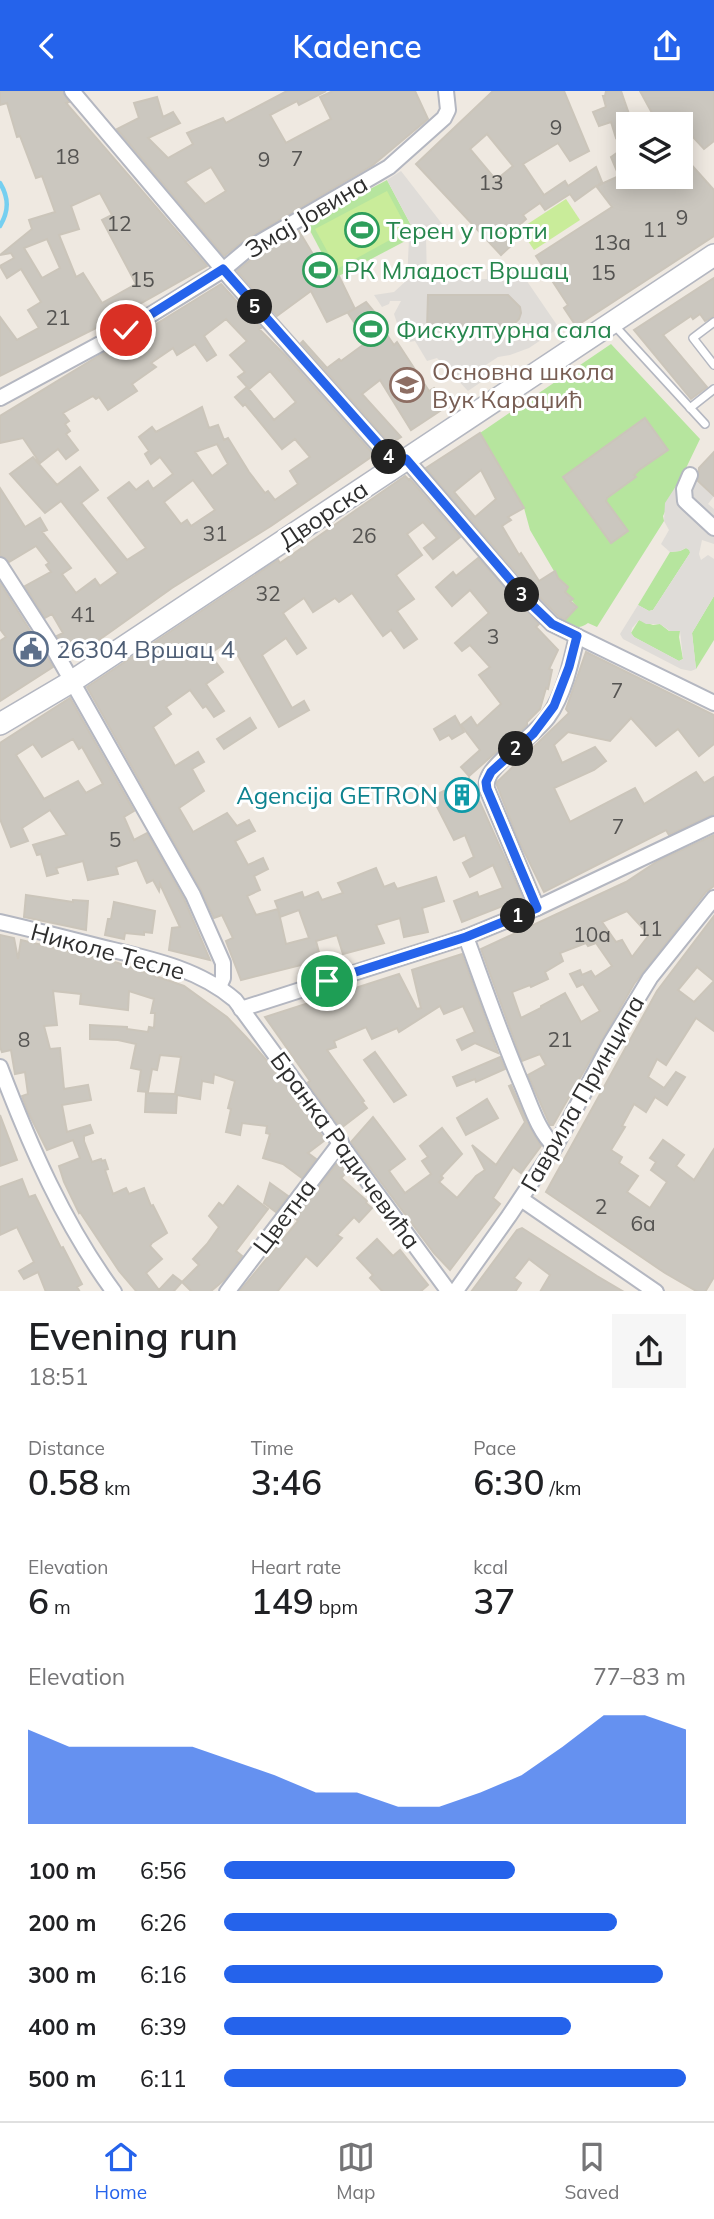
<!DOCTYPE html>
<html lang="en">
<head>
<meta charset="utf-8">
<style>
  :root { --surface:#fff; --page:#f6f6f6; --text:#202124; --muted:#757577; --line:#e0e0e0; --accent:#2563eb }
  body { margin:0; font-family:Mulish,sans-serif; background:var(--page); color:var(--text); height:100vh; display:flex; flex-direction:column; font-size:26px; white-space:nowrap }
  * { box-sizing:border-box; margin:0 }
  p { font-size:23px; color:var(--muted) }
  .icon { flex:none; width:38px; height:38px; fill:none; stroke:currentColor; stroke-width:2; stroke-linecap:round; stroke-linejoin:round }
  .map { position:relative; height:1200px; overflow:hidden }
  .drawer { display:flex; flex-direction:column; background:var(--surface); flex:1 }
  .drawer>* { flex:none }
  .tools { position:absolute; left:616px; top:21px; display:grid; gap:14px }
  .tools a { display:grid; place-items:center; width:77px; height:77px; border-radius:0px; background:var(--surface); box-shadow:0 4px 18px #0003; font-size:35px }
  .pin { position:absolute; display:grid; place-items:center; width:60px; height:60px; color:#fff; margin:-30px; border:4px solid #fff; border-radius:50%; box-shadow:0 2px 7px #0007 }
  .km { position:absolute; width:35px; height:35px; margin:-18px; border-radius:50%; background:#222; color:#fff; font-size:19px; line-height:35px; text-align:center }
  .round { display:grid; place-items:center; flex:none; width:74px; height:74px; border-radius:0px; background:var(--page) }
  .summary { display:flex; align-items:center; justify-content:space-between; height:119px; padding:0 28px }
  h1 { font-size:38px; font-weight:600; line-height:52px }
  .figures { display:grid; grid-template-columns:repeat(3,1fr); gap:10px; height:119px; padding:7px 28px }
  .figures div { display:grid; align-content:center }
  .figures b { font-size:35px; font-weight:600 }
  .figures small { font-size:19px; font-weight:400 }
  .figures p { font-size:19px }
  .chart { height:196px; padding:14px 28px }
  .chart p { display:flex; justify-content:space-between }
  .chart svg { width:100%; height:126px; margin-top:7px; fill:var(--accent); opacity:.7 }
  ul { padding:0 28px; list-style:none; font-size:23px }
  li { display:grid; grid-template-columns:112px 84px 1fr; align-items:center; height:52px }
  li i { height:18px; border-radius:9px; background:var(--accent) }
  header { display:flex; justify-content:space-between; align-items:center; height:91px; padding:0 28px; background:var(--accent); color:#fff; font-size:32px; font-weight:600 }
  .menu { display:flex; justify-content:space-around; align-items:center; height:98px; border-top:2px solid var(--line); background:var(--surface); font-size:19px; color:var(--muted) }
  .menu a { display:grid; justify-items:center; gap:4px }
  .menu .active { color:var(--accent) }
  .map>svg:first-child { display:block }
  .green { fill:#b6e59e }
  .pitch { fill:#c9ec9a }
  .plaza { fill:#dfdcd8; fill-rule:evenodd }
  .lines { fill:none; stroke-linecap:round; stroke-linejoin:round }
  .stream { stroke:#75cff0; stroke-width:4.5 }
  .building { fill:#cbc7bf; stroke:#cbc5ba; stroke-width:2; fill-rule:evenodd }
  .lane-casing { stroke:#b4b7c1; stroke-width:10 }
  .street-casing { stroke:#b4b7c1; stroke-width:18 }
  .secondary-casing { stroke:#b4b7c1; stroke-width:24 }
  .lane { stroke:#fff; stroke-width:7 }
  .street { stroke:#fff; stroke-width:14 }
  .secondary { stroke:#fff; stroke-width:21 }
  .route-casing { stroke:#fff; stroke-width:14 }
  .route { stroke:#2563eb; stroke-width:9 }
  .labels { text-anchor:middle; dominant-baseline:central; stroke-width:6; stroke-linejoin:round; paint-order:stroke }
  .number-label { font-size:21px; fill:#555452 }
  .street-label { font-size:24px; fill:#2e2e2e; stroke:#fff }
  .leisure-label { font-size:24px; fill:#27864d; stroke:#fff; text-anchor:start }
  .education-label { font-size:24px; fill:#785e54; stroke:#fff; text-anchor:start }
  .service-label { font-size:24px; fill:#4e5e75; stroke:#fff; text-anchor:start }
  .culture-label { font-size:24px; fill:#0d838f; stroke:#fff; text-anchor:end }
</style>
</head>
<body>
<header><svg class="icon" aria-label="back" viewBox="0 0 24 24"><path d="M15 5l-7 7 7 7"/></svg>Kadence<svg class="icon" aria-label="share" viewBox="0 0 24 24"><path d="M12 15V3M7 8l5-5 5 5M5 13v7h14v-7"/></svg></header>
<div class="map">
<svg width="714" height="1201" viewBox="0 0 714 1201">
  <rect width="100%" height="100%" fill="#efe9e1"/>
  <g class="green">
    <polygon points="387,89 413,138 413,146 335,187 306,132"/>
    <path d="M611,253l89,95 -37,77 1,5 -67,106 -9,-4c-9,7 -15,4 -24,-2l13,-14 -12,-15 3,-5 -10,-9 -28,-48 -6,-22 -44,-75z"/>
    <polygon points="686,457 690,459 690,462 653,519 649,520 638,514 670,461 680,460"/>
    <polygon points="714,505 714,549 696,578 692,542"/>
    <polygon points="639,529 653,534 660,533 669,540 676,538 680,540 679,546 683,568 679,570 634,546 631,542"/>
  </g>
  <g class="pitch">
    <polygon points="387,100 408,139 337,178 315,138"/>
    <polygon points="566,108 580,129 534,159 520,138"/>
  </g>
  <g class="plaza">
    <path d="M401,80l42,54 -17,11 1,45 60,-2v-10l31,-1 41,60 -30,20 -19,7 -12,2 -12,8 -2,15 -16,11 -31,-33 -10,3 -12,-20 -6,1 -7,-9v-5l-5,-5 -3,-9 7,-13h-11l-1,3 -7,3 -8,-12 20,-3 13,-12 2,-41 4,-2v-8l-26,-49zM428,204h74l18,12 1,6 -2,6 -17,12 -74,-2z"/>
    <path d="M685,381l29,24 -6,8 6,5v35l-12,-4 -3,14 2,6 7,-5 6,4v37l-22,37 4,36 -5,2 -10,-2 -58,-30 -3,-5 18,-29 11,6 4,-1 37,-57 -1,-3 -3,-2 -6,3 -10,1 -9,-8 8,-14 -5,-9 1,-18zM639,529l7,4h14l10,7h10l3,28 -4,2 -45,-24 -3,-4 1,-5z"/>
  </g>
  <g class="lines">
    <path class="stream" d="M0,92c9,15 9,28 0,43"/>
  </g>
  <g class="building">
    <path d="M0,0h63l6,11 -3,1 141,163 -103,58 -104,52v-59l17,23 22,-12 -11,-18 13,-8 -20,-33 -14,9 -7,-12 14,-8 -3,-5 -11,2 32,-26 -3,-9 26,-8 -13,-36 -6,2 -16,-42 -3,1 -10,-34 -7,2zM100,102l12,22 -10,5 34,64 -34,19 -19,-30 -7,4 -17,-42 20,-6 -8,-23zM47,148l13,29 -18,10 -18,-30z"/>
    <path d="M287,0h39l-27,14 -2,-4 -27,14 16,28 45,-24 -11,-22 13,-6h82l13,28 -55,46 -130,76 -19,15 -107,-127 22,-11 -5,-15 23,-6 6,20 10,-5 7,11 -32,15 20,20 25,-14 -6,-11 36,-15 3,5zM211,76l15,24 -21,13 -20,-22z"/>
    <path d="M493,0h71l25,60 -19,10 -12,-18 -35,21 21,31 21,-14 3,5 28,-19 6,15 -5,4 22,-10 -8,-19 17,-12v32h53v-24l33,37v46l-138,90 -12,-18 4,-3 -32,-49 76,-49 -16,-21 -21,15 -5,-7 -25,16 -5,-7 -17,12 3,4 -10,9 3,5 -9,7 3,4 -12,11 -85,-91zM487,43l26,32 -17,14 -26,-31z"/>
    <polygon points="606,0 621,0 629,23 621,27 626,41 616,47 611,31 599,35 593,21 606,16 603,5 605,5"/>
    <polygon points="640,0 714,0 714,50 704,58 681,33 658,33"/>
    <polygon points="299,140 317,170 323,166 335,187 339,185 355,218 327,231 311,200 277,225 237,180 254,166"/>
    <polygon points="714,187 714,225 705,230 700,223 693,228 691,225 663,244 707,296 691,308 634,239"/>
    <path d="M221,193l40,44 -2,1 27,27 88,99 -103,71 -99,62 -83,59 -3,-5 -18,13 -11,-19 6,-3 -11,-19 -7,4 -20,-32 26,-14 -5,-7 3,-2 -13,-17 -27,16 -9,-7v-67l25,39 15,-9 7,12 -5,2 29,36 -9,6 14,19 19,-14 5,7 18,-13 -57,-72 -16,12 -35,-39 23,-17 24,28 23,-18 18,23 -17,13 46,57 19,-12 -38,-50 21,-16 7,8 12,-9 5,8 20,-15 -13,-17 -9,7 -6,-10 4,-3 -10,-14 13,-10 4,5 46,-25 7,21 9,-3 6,15 4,-2 21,34 16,21 3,-2 7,9 23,-16 -8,-13 20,-14 -15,-18 -13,10 -37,-45 -2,2 -8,-9 12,-10 27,33 22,-18 -26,-31 -21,18 -11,-12 7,-5 -15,-17 17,-14 -21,-22 -22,17 12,19 -9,6 -12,-17 -18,11 -4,-7 -22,15 5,4 -24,17 5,7 -29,19 -9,-13 -3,2 -3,-3 -30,17 6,8 -4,3 5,7 -4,3 12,16 -12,9 -8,-10 -18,14 -17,-25 -23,5v-27l110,-67 8,-4 1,2zM217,353l11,20 -16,12 -17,-24zM193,389l22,30 -24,16 -4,-6 -6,4 -17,-22z"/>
    <polygon points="428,204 508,204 520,216 521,222 519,228 508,239 427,238"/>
    <polygon points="366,211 381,229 378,231 394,254 397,251 429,300 434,297 446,316 411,339 380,289 362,303 401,346 390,353 301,252 303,250 327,277 339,268 341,270 367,251 348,222"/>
    <polygon points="645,327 668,359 639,379 634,384 636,386 607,407 606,410 628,440 611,452 563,386"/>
    <path d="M480,342l44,75 -16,9 3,3 -9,6 17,29 2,-2 18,28 16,-10 3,7 10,9 -3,5 8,7 -3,2 7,6 -12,13 -7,-4 -38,-39 -94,-109zM481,379l15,29 -21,18 -21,-25z"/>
    <polygon points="714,361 714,405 698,390 699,377"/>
    <path d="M405,385l4,4 1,-1 50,58 -27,22 -9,-11 13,-10 -14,-16 -16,12 15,21 -26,20 18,24 -17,12 20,28 -13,9 -13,-18 -8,6 -31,-43 -13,9 -4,-4 -22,14 -9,-14 -21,15 23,35 -9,6 -11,-16 -24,17 30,53 12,-7 5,9 -30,17 -50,-87 -19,14 13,18 -17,12 18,27 -10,6 -8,-11 -3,2 -13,-18 -24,17 5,7 -18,13 22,39 23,-14 6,10 -12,7 12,22 -25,17 14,24 34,-19 10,13 12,-6 6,11 -20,10 13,24 15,-7 5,11 -14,7 6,14 -13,6 9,19 22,-6 -3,-8 27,-9 2,6 14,-6 4,8 21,-7 -5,-10 38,-15 8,19 10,-4 3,6 39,-12 8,24 -22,7 6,24 -24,5 -4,-19 -24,7 8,18 -41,11 -6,-19 -21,6 5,19 -80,20 -15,-39 7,-3 -11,-23 -8,3 -13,-28 -114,-203 191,-127 2,3zM278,818l2,8 19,-7 10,28 -23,6z"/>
    <polygon points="478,467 539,533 536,536 558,559 549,578 552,579 548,598 546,597 540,618 527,631 527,634 469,685 461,676 480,659 461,634 471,626 477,635 501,613 479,584 490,576 470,554 462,560 455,552 489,522 470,499 452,515 436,496 453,481 456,485"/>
    <polygon points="0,492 53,576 0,610 0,550 6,546 0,538"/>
    <polygon points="586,561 714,624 714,653 699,665 678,638 656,655 631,627 610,650 568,641 554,654 562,672 595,656 606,670 594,679 554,697 570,731 635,697 644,713 696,681 704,692 714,686 714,723 669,744 666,739 544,801 519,750 496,692 569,622 566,618"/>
    <path d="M70,607l64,113 -10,6 10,23 13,-7 37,66 26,61 -41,-10 3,-22 8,-1 -20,-43 -1,7 -6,-11 -6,3 -10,-23 -21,7 2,7 -30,6 -5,-19 -27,7 2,5 -11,3 -6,-22 -4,1 -4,-10 34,-10 -17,-25 -28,18 6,13 -17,6 -11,-28v-76zM73,648l6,10 3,-2 21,37 -17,9 -8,-12 -34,18 -28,-44 17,-11 9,13z"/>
    <polygon points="455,625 464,641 452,648 449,644 440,649 434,638"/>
    <polygon points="250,627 256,637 224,658 217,648"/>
    <polygon points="469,687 523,807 462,831 454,810 477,801 479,806 503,797 493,774 470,786 463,772 474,766 465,744 454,749 432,706"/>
    <path d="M714,744v51l-8,6 -72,92 -81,141h-3l-22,-50 18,-10 -6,-11 -18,7 -41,-112 145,-67 32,-21zM627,820l22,24 -17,22 -10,-17 -6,2 -14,-20zM586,852l2,3 8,-3 16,23 -17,11 -4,-6 -9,4 -2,-5 -10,4 7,13 6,-3 17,27 -19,11 -16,-29 -24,13v2l-20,10 -9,-26 18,-7 1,2 17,-8 -3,-7 18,-11 -3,-8z"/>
    <polygon points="26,804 73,811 73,809 88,810 86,839 24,826"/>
    <polygon points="114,811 155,820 152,842 144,841 144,844 125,842 124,848 105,844 108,828 111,828"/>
    <path d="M714,825v115l-18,-13 -30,47 -9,-6 -9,18 16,11 12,-16 9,5 -18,28 -12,-8 -9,15 -12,-8 -12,22 3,1 -14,23 11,7 -3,6 19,13 -11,16 23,16 17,-26 -16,-12 5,-8 -6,-4 13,-18 21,15 -8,11 18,14 20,-31v128l-9,15h-7l-33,-19 -119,-81 111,-201zM697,876l17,14 -20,21 -16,-12z"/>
    <polygon points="0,844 14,847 18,868 21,849 118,872 184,895 227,926 246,946 269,972 325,1049 308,1062 316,1068 302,1087 283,1073 263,1067 270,1043 266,1042 267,1035 242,1032 240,1044 226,1041 231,1018 228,1017 235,990 214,983 213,992 202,990 200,1008 177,1004 176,1022 145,1021 146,1002 175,1003 181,966 160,964 157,979 152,978 148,1001 138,1000 141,979 131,977 136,953 118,949 90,948 90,934 127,936 127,938 148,941 149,936 154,937 155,922 151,922 154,908 129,900 128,919 80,913 81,903 53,900 57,934 44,935 50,958 60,957 64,998 88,994 91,1009 62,1014 67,1041 90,1034 93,1042 84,1045 84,1050 92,1071 101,1068 102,1070 105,1069 108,1078 105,1079 113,1103 126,1097 129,1103 144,1097 151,1115 153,1114 167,1142 152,1152 150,1155 162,1168 146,1182 159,1199 173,1184 182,1191 173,1201 137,1201 119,1180 80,1121 79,1122 64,1091 59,1075 80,1067 73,1049 47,1059 28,1021 22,1005 28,1003 25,981 15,983 11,959 2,961 0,956"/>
    <polygon points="462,863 498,962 475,952 462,959 457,949 475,941 463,915 444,923 440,915 399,941 397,937 372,948 366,936 334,950 336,956 327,959 364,1010 362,1011 367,1017 341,1037 307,992 310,990 265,926 399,883 417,918 421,917 412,879"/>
    <polygon points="375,961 406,1004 394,1011 364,969"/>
    <polygon points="500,966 505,978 476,991 475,988 457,995 453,986"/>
    <polygon points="511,994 527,1031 541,1055 521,1082 513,1076 493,1107 500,1113 450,1179 434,1162 351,1051 373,1026 405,1068 389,1080 405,1102 431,1083 422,1070 428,1066 420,1055 442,1037 462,1063 441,1085 443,1087 439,1091 457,1107 476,1085 485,1079 472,1054 496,1074 525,1031 509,995"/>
    <polygon points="487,1008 498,1027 466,1044 457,1027"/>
    <polygon points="0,1024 17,1069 0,1075"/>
    <polygon points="338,1071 348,1080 341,1087 367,1110 366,1112 372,1117 359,1131 354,1126 337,1144 342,1147 317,1175 306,1165 277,1201 239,1201 298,1130 295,1127"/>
    <polygon points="22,1088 29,1106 35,1104 61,1157 63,1156 82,1193 77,1196 80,1201 46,1201 38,1181 24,1188 19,1180 34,1171 17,1136 0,1144 0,1096"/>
    <polygon points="270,1092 288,1105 276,1121 264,1112"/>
    <polygon points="238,1095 268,1118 236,1160 242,1165 224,1189 210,1201 192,1201 182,1191 199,1174 193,1168 207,1153 219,1136 209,1125 219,1112 223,1115"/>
    <polygon points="522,1137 597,1185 624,1201 540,1201 550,1184 529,1168 514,1187 521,1192 515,1201 471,1201 517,1139"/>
    <polygon points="377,1148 393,1165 400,1159 428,1194 420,1201 383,1201 370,1187 373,1184 357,1167"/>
  </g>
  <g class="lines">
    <g class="lane-casing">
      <g id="lane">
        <polyline points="714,231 693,247 714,274"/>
        <polyline points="615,235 705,333"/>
        <polyline points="690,317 714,298"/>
      </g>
    </g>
    <g class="street-casing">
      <g id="street">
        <polyline points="72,0 230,187 397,375"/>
        <polyline points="0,307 126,239 223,179 248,158 389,76 444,27 448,19 446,0"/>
        <polyline points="406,368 513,493 552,533 714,612"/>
        <polyline points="690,384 684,398 685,410 714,437"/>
        <polyline points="0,474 52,555 193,804 223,872 223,887 219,896"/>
        <path d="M537,817l-50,-119c-1,-5 0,-10 3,-15 12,-19 42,-36 58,-57 16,-22 23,-54 29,-81"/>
        <path d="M0,831c35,8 70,17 105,26 46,11 94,21 130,52l214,292"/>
        <path d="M466,846c18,49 35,99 56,148 9,21 16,46 33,62"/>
        <polyline points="241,918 466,846 537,817 714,733"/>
        <path d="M0,976c30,79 64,157 114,225"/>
        <polyline points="521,1108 656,1201"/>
        <polyline points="227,1201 341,1051"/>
        <polyline points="455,1201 509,1125 555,1056 610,953 650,887 714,807"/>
      </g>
    </g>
    <g class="secondary-casing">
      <polyline id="secondary" points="0,633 71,591 714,164"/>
    </g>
    <use href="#lane" class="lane"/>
    <use href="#street" class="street"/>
    <use href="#secondary" class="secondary"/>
  </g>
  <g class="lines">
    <g class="route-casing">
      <polyline id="route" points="126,239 223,178 397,374 406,368 531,513 552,533 577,545 569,576 554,615 533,643 491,681 486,691 487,698 537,817 466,846 327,890"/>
    </g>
    <use href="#route" class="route"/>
  </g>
  <defs>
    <g id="stadium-ring" transform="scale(1.75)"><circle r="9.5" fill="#fff" stroke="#2e9e5b" stroke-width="1.5"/><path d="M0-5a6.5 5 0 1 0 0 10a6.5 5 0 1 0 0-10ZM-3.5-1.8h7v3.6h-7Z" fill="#2e9e5b"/></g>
    <g id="school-ring" transform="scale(1.75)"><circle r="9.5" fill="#fff" stroke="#8d6e63" stroke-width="1.5"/><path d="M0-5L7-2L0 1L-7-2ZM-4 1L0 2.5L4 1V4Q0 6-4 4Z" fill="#8d6e63"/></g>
    <g id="civic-ring" transform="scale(1.75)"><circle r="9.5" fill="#fff" stroke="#5c6f8a" stroke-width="1.5"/><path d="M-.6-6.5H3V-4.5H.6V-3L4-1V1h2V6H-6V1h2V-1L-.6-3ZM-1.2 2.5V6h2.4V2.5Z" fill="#5c6f8a"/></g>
    <g id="building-ring" transform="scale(1.75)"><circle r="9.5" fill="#fff" stroke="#0f9aa8" stroke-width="1.5"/><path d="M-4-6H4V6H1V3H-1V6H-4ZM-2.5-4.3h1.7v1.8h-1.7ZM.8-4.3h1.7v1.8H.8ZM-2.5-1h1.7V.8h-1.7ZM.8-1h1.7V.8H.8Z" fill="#0f9aa8"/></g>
  </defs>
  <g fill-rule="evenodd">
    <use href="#stadium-ring" x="362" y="139"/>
    <use href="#stadium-ring" x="320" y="179"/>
    <use href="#stadium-ring" x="371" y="238"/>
    <use href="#school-ring" x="407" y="294"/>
    <use href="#civic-ring" x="31" y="558"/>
    <use href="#building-ring" x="462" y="704"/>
  </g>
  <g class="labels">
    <g class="number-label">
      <text x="556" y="36">9</text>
      <text x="67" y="65">18</text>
      <text x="297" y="67">7</text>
      <text x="264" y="68">9</text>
      <text x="491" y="91">13</text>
      <text x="682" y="126">9</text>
      <text x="119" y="132">12</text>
      <text x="655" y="138">11</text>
      <text x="612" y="151">13a</text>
      <text x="603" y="181">15</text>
      <text x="142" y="188">15</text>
      <text x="58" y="226">21</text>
      <text x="215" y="442">31</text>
      <text x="364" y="444">26</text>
      <text x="268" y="502">32</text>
      <text x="83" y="523">41</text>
      <text x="493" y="545">3</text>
      <text x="617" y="599">7</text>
      <text x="618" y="735">7</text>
      <text x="115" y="748">5</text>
      <text x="650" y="837">11</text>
      <text x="592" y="843">10a</text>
      <text x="24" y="948">8</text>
      <text x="560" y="948">21</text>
      <text x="601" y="1115">2</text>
      <text x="643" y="1132">6a</text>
    </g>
    <g class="street-label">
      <text transform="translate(306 125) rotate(-31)">Змај Јовина</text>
      <text transform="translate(323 423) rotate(-34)">Дворска</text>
      <text transform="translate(108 860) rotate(15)">Николе Тесле</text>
      <text transform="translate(582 1002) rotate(-60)">Гаврила Принципа</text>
      <text transform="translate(346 1059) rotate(54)">Бранка Радичевића</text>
      <text transform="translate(284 1125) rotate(-53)">Цветна</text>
    </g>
    <g class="leisure-label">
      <text x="386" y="139">Терен у порти</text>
      <text x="344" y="179">РК Младост Вршац</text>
      <text x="396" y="238">Фискултурна сала</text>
    </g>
    <g class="education-label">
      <text x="432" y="280">Основна школа<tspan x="432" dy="28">Вук Караџић</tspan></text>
    </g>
    <g class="service-label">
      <text x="56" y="558">26304 Вршац 4</text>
    </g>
    <g class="culture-label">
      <text x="438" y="704">Agencija GETRON</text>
    </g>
  </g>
</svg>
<div class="tools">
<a><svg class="icon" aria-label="layers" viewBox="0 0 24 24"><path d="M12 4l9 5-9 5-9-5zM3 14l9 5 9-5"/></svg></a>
</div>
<div class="pin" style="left:327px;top:890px;background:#1e9e55"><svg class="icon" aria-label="arrive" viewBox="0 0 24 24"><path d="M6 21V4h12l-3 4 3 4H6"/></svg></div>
<div class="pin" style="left:126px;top:239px;background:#d93025"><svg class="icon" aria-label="check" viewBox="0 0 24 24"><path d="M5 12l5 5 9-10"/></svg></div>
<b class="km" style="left:518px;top:825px">1</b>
<b class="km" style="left:516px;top:658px">2</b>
<b class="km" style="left:522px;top:504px">3</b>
<b class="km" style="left:389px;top:366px">4</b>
<b class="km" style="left:255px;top:216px">5</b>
</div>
<section class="drawer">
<div class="summary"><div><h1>Evening run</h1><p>18:51</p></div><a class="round"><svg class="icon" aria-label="share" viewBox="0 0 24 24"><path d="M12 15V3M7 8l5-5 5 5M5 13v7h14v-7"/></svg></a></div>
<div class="figures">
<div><p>Distance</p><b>0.58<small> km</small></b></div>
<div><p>Time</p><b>3:46</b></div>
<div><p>Pace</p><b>6:30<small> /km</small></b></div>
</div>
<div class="figures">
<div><p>Elevation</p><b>6<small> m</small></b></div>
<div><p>Heart rate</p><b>149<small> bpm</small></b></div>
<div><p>kcal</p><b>37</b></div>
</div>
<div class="chart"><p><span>Elevation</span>77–83 m</p>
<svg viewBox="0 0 160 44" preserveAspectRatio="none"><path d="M0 44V11L10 17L20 17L30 17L40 17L50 22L60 27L70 33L80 33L90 38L100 38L110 33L120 27L130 17L140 6L150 6L160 11V44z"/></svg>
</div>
<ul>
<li><b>100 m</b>6:56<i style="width:63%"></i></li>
<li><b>200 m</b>6:26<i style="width:85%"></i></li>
<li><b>300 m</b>6:16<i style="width:95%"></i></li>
<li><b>400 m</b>6:39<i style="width:75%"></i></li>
<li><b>500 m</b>6:11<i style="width:100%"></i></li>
</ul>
</section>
<nav class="menu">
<a class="active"><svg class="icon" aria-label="home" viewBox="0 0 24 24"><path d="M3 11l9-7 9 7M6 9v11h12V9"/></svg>Home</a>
<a><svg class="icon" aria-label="map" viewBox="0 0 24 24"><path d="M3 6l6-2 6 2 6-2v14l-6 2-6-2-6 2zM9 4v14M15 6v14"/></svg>Map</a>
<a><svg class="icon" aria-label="saved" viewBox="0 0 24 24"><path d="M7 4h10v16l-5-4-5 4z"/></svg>Saved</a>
</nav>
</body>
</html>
